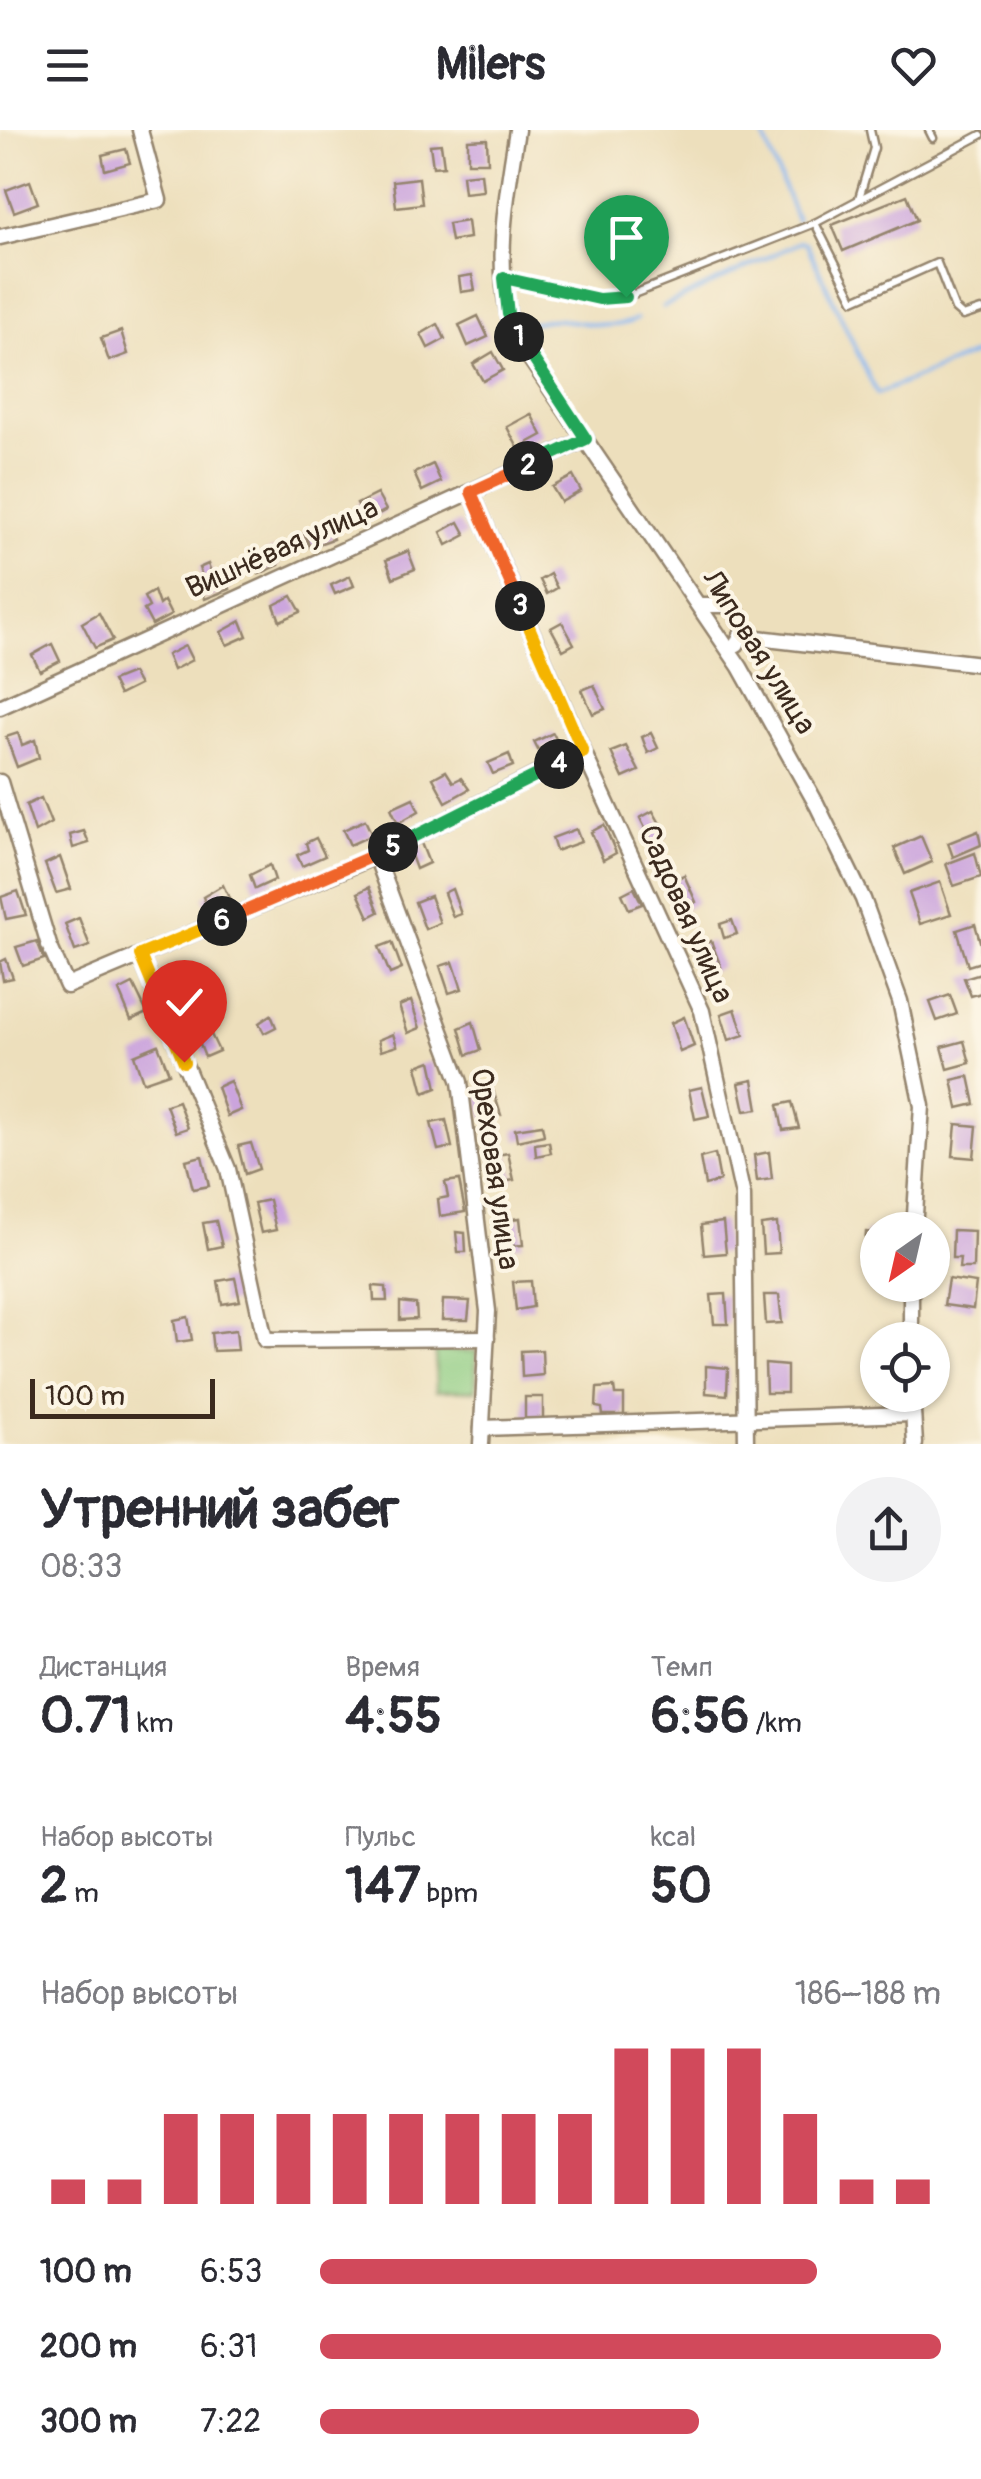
<!DOCTYPE html>
<html lang="ru">
<head>
<meta charset="utf-8">
<style>
  :root { --surface:#fff; --page:#f2f2f3; --text:#2b2b33; --muted:#7c7c81; --accent:#d1495b }
  body { margin:0; font-family:Pangolin,sans-serif; background:var(--page); color:var(--text); height:100vh; display:flex; flex-direction:column; font-size:38px; white-space:nowrap }
  * { box-sizing:border-box; margin:0 }
  p { font-size:32px; color:var(--muted) }
  .icon { flex:none; width:55px; height:55px; fill:none; stroke:currentColor; stroke-width:2; stroke-linecap:round; stroke-linejoin:round }
  .map { position:relative; height:1314px; overflow:hidden }
  .side { display:flex; flex-direction:column; background:var(--surface); flex:1 }
  .side>* { flex:none }
  .needle { width:65px; rotate:214deg }
  .buttons { position:absolute; left:860px; top:1082px; display:grid; gap:20px }
  .buttons a { display:grid; place-items:center; width:90px; height:90px; border-radius:50%; background:var(--surface); box-shadow:0 2px 8px #0004; font-size:50px }
  .scale { position:absolute; left:30px; bottom:25px; width:185px; box-sizing:border-box; padding-left:10px; border:5px solid #3b2a1e; border-top:0; font-size:28px; line-height:35px; white-space:nowrap; color:#3b2a1e; -webkit-text-stroke:8px #fcf5e5; paint-order:stroke }
  .pin { position:absolute; display:grid; place-items:center; width:85px; height:85px; color:#fff; margin:-102px -42px; border-radius:50% 50% 50% 0; rotate:-45deg; box-shadow:0 0 10px #0007 }
  .pin .icon { rotate:45deg }
  .km { position:absolute; width:50px; height:50px; margin:-25px; border-radius:50%; background:#222; color:#fff; font-size:28px; line-height:50px; text-align:center }
  .round { display:grid; place-items:center; flex:none; width:105px; height:105px; border-radius:52px; background:var(--page) }
  .overview { display:flex; align-items:center; justify-content:space-between; height:170px; padding:0 40px }
  h1 { font-size:55px; font-weight:700; line-height:75px }
  .figures { display:grid; grid-template-columns:repeat(3,1fr); gap:15px; height:170px; padding:10px 40px }
  .figures div { display:grid; align-content:center }
  .figures b { font-size:50px; font-weight:700 }
  .figures small { font-size:28px; font-weight:400 }
  .figures p { font-size:28px }
  .chart { height:280px; padding:20px 40px }
  .chart p { display:flex; justify-content:space-between }
  .chart svg { width:100%; height:180px; margin-top:10px; stroke:var(--accent); stroke-width:6 }
  ul { padding:0 40px; list-style:none; font-size:32px }
  li { display:grid; grid-template-columns:160px 120px 1fr; align-items:center; height:75px }
  li i { height:25px; border-radius:12px; background:var(--accent) }
  header { display:flex; justify-content:space-between; align-items:center; height:130px; padding:0 40px; background:var(--surface); font-size:45px; font-weight:700 }
  .map>svg:first-child { display:block }
  .green { fill:#8ecc82; stroke:#647b50; stroke-width:2.5 }
  .lines { fill:none; stroke-linecap:round; stroke-linejoin:round }
  .stream { stroke:#85b5f0; stroke-width:4 }
  .building { fill:#cba4dd }
  .service-casing { stroke:#94846d; stroke-width:11 }
  .minor-casing { stroke:#94846d; stroke-width:19 }
  .service { stroke:#fff; stroke-width:6 }
  .minor { stroke:#fff; stroke-width:14 }
  .split-1-casing { stroke:#fff; stroke-width:20 }
  .split-2-casing { stroke:#fff; stroke-width:20 }
  .split-3-casing { stroke:#fff; stroke-width:20 }
  .split-4-casing { stroke:#fff; stroke-width:20 }
  .split-5-casing { stroke:#fff; stroke-width:20 }
  .split-6-casing { stroke:#fff; stroke-width:20 }
  .split-7-casing { stroke:#fff; stroke-width:20 }
  .split-1 { stroke:#22a559; stroke-width:12 }
  .split-2 { stroke:#22a559; stroke-width:12 }
  .split-3 { stroke:#f0652b; stroke-width:12 }
  .split-4 { stroke:#f5b400; stroke-width:12 }
  .split-5 { stroke:#22a559; stroke-width:12 }
  .split-6 { stroke:#f0652b; stroke-width:12 }
  .split-7 { stroke:#f5b400; stroke-width:12 }
  .labels { text-anchor:middle; dominant-baseline:central; stroke-width:8; stroke-linejoin:round; paint-order:stroke }
  .street-label { font-size:30px; fill:#3b2a1e; stroke:#fcf5e5 }
</style>
</head>
<body>
<header><svg class="icon" aria-label="menu" viewBox="0 0 24 24"><path d="M4 6h16M4 12h16M4 18h16"/></svg>Milers<svg class="icon" aria-label="heart" viewBox="0 0 24 24"><path d="M12 20l-8-8c-3-5 5-10 8-4 3-6 11-1 8 4z"/></svg></header>
<div class="map">
<svg width="981" height="1314" viewBox="0 0 981 1314">
  <rect width="100%" height="100%" fill="#fcf5e5"/>
  <filter id="ink" filterUnits="userSpaceOnUse"><feTurbulence type="fractalNoise" baseFrequency=".01" numOctaves="2"/><feDisplacementMap in="SourceGraphic" scale="20" xChannelSelector="R" yChannelSelector="G"/><feConvolveMatrix kernelMatrix="1 2 1 2 8 2 1 2 1" color-interpolation-filters="sRGB"/></filter>
  <filter id="wash" filterUnits="userSpaceOnUse"><feTurbulence type="fractalNoise" baseFrequency=".0048" numOctaves="4" result="noise"/><feDisplacementMap in="SourceGraphic" scale="40" xChannelSelector="R" yChannelSelector="G"/><feGaussianBlur stdDeviation="2.25" result="paint"/><feColorMatrix in="noise" values="0 0 0 0 0 0 0 0 0 0 0 0 0 0 0 0 0 1.4 0 .05"/><feComposite in="paint" operator="in"/></filter>
  <g filter="url(#wash)">
    <rect width="100%" height="100%" fill="#eddfbc"/>
    <polygon class="green" points="435,1221 476,1221 476,1260 436,1261"/>
    <g class="lines">
      <g class="stream">
        <polyline points="761,0 797,90"/>
        <polyline points="663,177 800,112 806,113 877,264 981,221"/>
        <path d="M528,195c37,-16 70,12 109,-6"/>
      </g>
    </g>
    <g id="blocks">
      <g class="building">
        <polygon points="487,9 488,32 468,32 468,10"/>
        <polygon points="441,14 444,36 433,37 430,15"/>
        <polygon points="126,19 130,33 105,40 102,25"/>
        <polygon points="481,43 483,61 464,63 462,45"/>
        <polygon points="419,48 422,74 396,77 393,51"/>
        <polygon points="30,51 38,73 14,82 6,60"/>
        <polygon points="907,65 917,90 843,121 832,95"/>
        <polygon points="467,91 469,108 451,111 448,94"/>
        <polygon points="472,145 475,160 461,162 459,147"/>
        <polygon points="478,186 488,207 468,216 459,195"/>
        <polygon points="438,194 445,209 428,218 421,204"/>
        <polygon points="121,201 128,224 109,231 101,208"/>
        <polygon points="493,222 503,240 483,251 473,234"/>
        <polygon points="531,284 542,305 518,318 507,297"/>
        <polygon points="433,334 441,352 422,361 414,343"/>
        <polygon points="573,346 581,361 561,372 552,357"/>
        <polygon points="377,364 386,380 366,391 357,374"/>
        <polygon points="459,392 466,405 447,415 441,402"/>
        <polygon points="327,394 333,409 310,417 304,403"/>
        <polygon points="274,419 279,435 259,444 253,429"/>
        <polygon points="408,421 415,439 393,448 386,430"/>
        <polygon points="208,434 213,447 223,443 230,459 205,469 199,455 205,453 199,438"/>
        <polygon points="550,444 557,458 547,464 540,450"/>
        <polygon points="350,446 354,456 335,464 331,455"/>
        <polygon points="154,461 159,475 164,471 171,485 152,495 144,480 149,477 144,467"/>
        <polygon points="292,466 301,482 280,491 274,475"/>
        <polygon points="99,483 113,510 95,518 82,493"/>
        <polygon points="241,491 247,506 227,515 221,502"/>
        <polygon points="562,492 574,514 563,520 551,498"/>
        <polygon points="52,514 60,531 40,541 32,525"/>
        <polygon points="185,516 192,530 173,540 167,525"/>
        <polygon points="132,543 139,555 119,565 112,551"/>
        <polygon points="594,555 605,579 593,584 582,560"/>
        <polygon points="18,603 22,615 35,610 39,628 17,637 6,607"/>
        <polygon points="553,603 557,611 538,620 534,612"/>
        <polygon points="651,603 658,618 648,623 642,607"/>
        <polygon points="626,616 639,641 623,648 611,622"/>
        <polygon points="509,624 513,636 493,644 488,633"/>
        <polygon points="446,641 453,652 461,648 469,659 446,672 433,648"/>
        <polygon points="41,668 51,693 35,702 26,675"/>
        <polygon points="413,668 419,681 398,693 391,678"/>
        <polygon points="653,681 667,706 653,714 640,688"/>
        <polygon points="365,690 372,705 350,715 343,700"/>
        <polygon points="604,695 616,723 603,730 591,702"/>
        <polygon points="576,699 581,712 556,721 552,708"/>
        <polygon points="84,701 89,713 73,718 70,705"/>
        <polygon points="978,701 981,715 953,727 948,713"/>
        <polygon points="921,706 932,732 905,744 894,718"/>
        <polygon points="316,708 325,726 302,736 297,725 308,720 306,713"/>
        <polygon points="421,713 429,733 416,739 408,717"/>
        <polygon points="975,723 981,747 954,756 946,734"/>
        <polygon points="60,727 71,759 56,763 45,734"/>
        <polygon points="270,735 275,750 255,759 250,745"/>
        <polygon points="684,745 696,772 683,779 671,751"/>
        <polygon points="940,752 951,784 920,794 909,763"/>
        <polygon points="223,755 230,770 209,781 203,767"/>
        <polygon points="369,757 379,782 369,787 358,763"/>
        <polygon points="634,758 642,774 629,779 622,764"/>
        <polygon points="452,759 461,784 453,787 444,763"/>
        <polygon points="18,761 26,785 6,789 1,767"/>
        <polygon points="430,766 440,793 425,799 415,772"/>
        <polygon points="79,788 90,816 75,821 65,794"/>
        <polygon points="732,790 737,804 724,808 720,794"/>
        <polygon points="975,794 981,815 981,832 968,836 957,800"/>
        <polygon points="37,811 44,829 23,836 16,817"/>
        <polygon points="711,811 721,837 709,842 698,816"/>
        <polygon points="392,812 402,839 390,844 379,817"/>
        <polygon points="6,829 13,848 3,850 0,832"/>
        <polygon points="453,832 462,859 449,863 440,836"/>
        <polygon points="186,838 198,864 179,871 169,844"/>
        <polygon points="981,843 981,863 971,866 964,848"/>
        <polygon points="133,854 147,883 131,890 119,861"/>
        <polygon points="950,865 957,884 937,891 930,872"/>
        <polygon points="411,871 420,898 408,903 399,876"/>
        <polygon points="735,879 744,905 729,910 721,884"/>
        <polygon points="271,885 276,897 264,903 259,893"/>
        <polygon points="684,887 694,916 680,922 671,893"/>
        <polygon points="473,892 481,920 467,925 459,898"/>
        <polygon points="206,894 219,921 205,927 194,900"/>
        <polygon points="393,904 397,916 381,921 378,910"/>
        <polygon points="964,911 970,933 948,939 942,917"/>
        <polygon points="158,915 169,943 143,952 134,925"/>
        <polygon points="431,931 437,958 424,963 417,936"/>
        <polygon points="969,946 975,974 958,978 952,950"/>
        <polygon points="753,950 758,979 745,981 739,953"/>
        <polygon points="230,951 241,980 227,986 217,957"/>
        <polygon points="492,957 501,985 484,989 476,959"/>
        <polygon points="702,957 709,986 695,989 689,960"/>
        <polygon points="178,971 188,998 176,1002 166,975"/>
        <polygon points="792,972 799,998 783,1000 778,975"/>
        <polygon points="446,990 452,1017 438,1020 431,993"/>
        <polygon points="956,994 977,996 974,1028 953,1026"/>
        <polygon points="542,995 544,1005 517,1011 515,999"/>
        <polygon points="549,1012 551,1023 536,1026 535,1014"/>
        <polygon points="251,1013 259,1039 245,1044 238,1016"/>
        <polygon points="769,1022 772,1049 757,1051 754,1025"/>
        <polygon points="508,1023 514,1050 497,1053 492,1026"/>
        <polygon points="715,1024 720,1051 705,1055 700,1028"/>
        <polygon points="202,1026 209,1056 193,1059 186,1030"/>
        <polygon points="459,1050 465,1082 440,1086 438,1069 448,1067 445,1052"/>
        <polygon points="269,1070 276,1100 261,1103 254,1073"/>
        <polygon points="520,1088 523,1115 508,1116 504,1090"/>
        <polygon points="216,1091 222,1116 208,1119 203,1093"/>
        <polygon points="723,1092 726,1123 704,1125 701,1095"/>
        <polygon points="777,1093 779,1123 763,1124 761,1095"/>
        <polygon points="953,1100 974,1101 973,1138 959,1138 960,1128 952,1128"/>
        <polygon points="456,1102 465,1103 466,1122 458,1122"/>
        <polygon points="866,1102 878,1103 878,1130 864,1129"/>
        <polygon points="235,1148 240,1171 222,1174 218,1151"/>
        <polygon points="948,1149 976,1153 973,1179 944,1175"/>
        <polygon points="531,1151 533,1177 516,1180 513,1152"/>
        <polygon points="373,1156 386,1157 387,1171 374,1171"/>
        <polygon points="726,1164 728,1194 714,1194 711,1165"/>
        <polygon points="764,1165 779,1165 782,1193 766,1194"/>
        <polygon points="443,1170 470,1171 468,1190 442,1190"/>
        <polygon points="400,1172 416,1174 417,1189 400,1190"/>
        <polygon points="188,1187 192,1210 177,1212 174,1190"/>
        <polygon points="236,1200 238,1220 213,1221 211,1203"/>
        <polygon points="542,1220 543,1245 522,1247 521,1221"/>
        <polygon points="765,1234 787,1236 787,1263 766,1263"/>
        <polygon points="706,1236 728,1238 727,1265 706,1263"/>
        <polygon points="614,1257 615,1265 624,1265 624,1285 603,1285 602,1278 596,1277 597,1258"/>
        <polygon points="525,1267 543,1267 543,1289 525,1290"/>
      </g>
    </g>
  </g>
  <g filter="url(#ink)">
    <use href="#blocks" fill-opacity="0" stroke="#94846d" stroke-width="2.5"/>
    <g class="lines">
      <g class="service-casing">
        <g id="service">
          <polyline points="929,0 933,8"/>
          <polyline points="859,68 874,18 870,0"/>
          <polyline points="815,93 854,170 937,133 955,179 963,186 981,180"/>
          <polyline points="506,149 599,169 626,167 815,93 981,5"/>
        </g>
      </g>
      <g class="minor-casing">
        <g id="minor">
          <path d="M517,0c-9,58 -22,123 -9,182 2,12 10,24 15,36l217,319 77,138 46,94 37,102 22,105 -8,124"/>
          <polyline points="0,107 159,70 140,0"/>
          <polyline points="471,362 583,621 702,881 743,1066 746,1314"/>
          <polyline points="699,475 725,475 737,482 744,498 737,514"/>
          <polyline points="741,506 981,534"/>
          <polyline points="0,577 586,309"/>
          <polyline points="0,652 49,815 67,856 376,726 583,621"/>
          <polyline points="376,726 460,952 488,1181 481,1314"/>
          <polyline points="140,825 228,1039 265,1210 487,1208"/>
          <polyline points="911,1210 911,1155"/>
          <polyline points="912,1265 915,1314"/>
          <polyline points="482,1298 912,1284"/>
        </g>
      </g>
      <use href="#service" class="service"/>
      <use href="#minor" class="minor"/>
    </g>
  </g>
  <g class="lines" filter="url(#ink)">
    <g class="split-1-casing">
      <polyline id="split-1" points="519,207 508,184 504,148 599,169 626,167"/>
    </g>
    <g class="split-2-casing">
      <polyline id="split-2" points="519,207 586,309 528,336"/>
    </g>
    <g class="split-3-casing">
      <polyline id="split-3" points="520,476 471,362 528,336"/>
    </g>
    <g class="split-4-casing">
      <polyline id="split-4" points="520,476 583,622 559,634"/>
    </g>
    <g class="split-5-casing">
      <polyline id="split-5" points="393,717 559,634"/>
    </g>
    <g class="split-6-casing">
      <polyline id="split-6" points="222,791 393,717"/>
    </g>
    <g class="split-7-casing">
      <polyline id="split-7" points="184,932 140,825 222,791"/>
    </g>
    <use href="#split-1" class="split-1"/>
    <use href="#split-2" class="split-2"/>
    <use href="#split-3" class="split-3"/>
    <use href="#split-4" class="split-4"/>
    <use href="#split-5" class="split-5"/>
    <use href="#split-6" class="split-6"/>
    <use href="#split-7" class="split-7"/>
  </g>
  <g class="labels">
    <g class="street-label">
      <text transform="translate(282 418) rotate(-24)">Вишнёвая улица</text>
      <text transform="translate(759 522) rotate(58)">Липовая улица</text>
      <text transform="translate(686 784) rotate(66)">Садовая улица</text>
      <text transform="translate(495 1039) rotate(82)">Ореховая улица</text>
    </g>
  </g>
</svg>
<div class="buttons">
<a><svg class="needle" viewBox="-14 -14 28 28"><path d="M0-13l5 13h-10z" fill="#e53935"/><path d="M0 13l5-13h-10z" fill="#7c7c81"/></svg></a>
<a><svg class="icon" aria-label="locate" viewBox="0 0 24 24"><circle cx="12" cy="12" r="6"/><path d="M12 2v4M12 18v4M2 12h4M18 12h4"/></svg></a>
</div>
<div class="scale">100 m</div>
<div class="pin" style="left:626px;top:167px;background:#1e9e55"><svg class="icon" aria-label="arrive" viewBox="0 0 24 24"><path d="M6 21V4h12l-3 4 3 4H6"/></svg></div>
<div class="pin" style="left:184px;top:932px;background:#d93025"><svg class="icon" aria-label="check" viewBox="0 0 24 24"><path d="M5 12l5 5 9-10"/></svg></div>
<b class="km" style="left:519px;top:207px">1</b>
<b class="km" style="left:528px;top:336px">2</b>
<b class="km" style="left:520px;top:476px">3</b>
<b class="km" style="left:559px;top:634px">4</b>
<b class="km" style="left:393px;top:717px">5</b>
<b class="km" style="left:222px;top:791px">6</b>
</div>
<section class="side">
<div class="overview"><div><h1>Утренний забег</h1><p>08:33</p></div><a class="round"><svg class="icon" aria-label="share" viewBox="0 0 24 24"><path d="M12 15V3M7 8l5-5 5 5M5 13v7h14v-7"/></svg></a></div>
<div class="figures">
<div><p>Дистанция</p><b>0.71<small> km</small></b></div>
<div><p>Время</p><b>4:55</b></div>
<div><p>Темп</p><b>6:56<small> /km</small></b></div>
</div>
<div class="figures">
<div><p>Набор высоты</p><b>2<small> m</small></b></div>
<div><p>Пульс</p><b>147<small> bpm</small></b></div>
<div><p>kcal</p><b>50</b></div>
</div>
<div class="chart"><p><span>Набор высоты</span>186–188 m</p>
<svg viewBox="0 0 160 44" preserveAspectRatio="none"><path d="M5 44V38M15 44V38M25 44V22M35 44V22M45 44V22M55 44V22M65 44V22M75 44V22M85 44V22M95 44V22M105 44V6M115 44V6M125 44V6M135 44V22M145 44V38M155 44V38"/></svg>
</div>
<ul>
<li><b>100 m</b>6:53<i style="width:80%"></i></li>
<li><b>200 m</b>6:31<i style="width:100%"></i></li>
<li><b>300 m</b>7:22<i style="width:61%"></i></li>
</ul>
</section>
</body>
</html>
